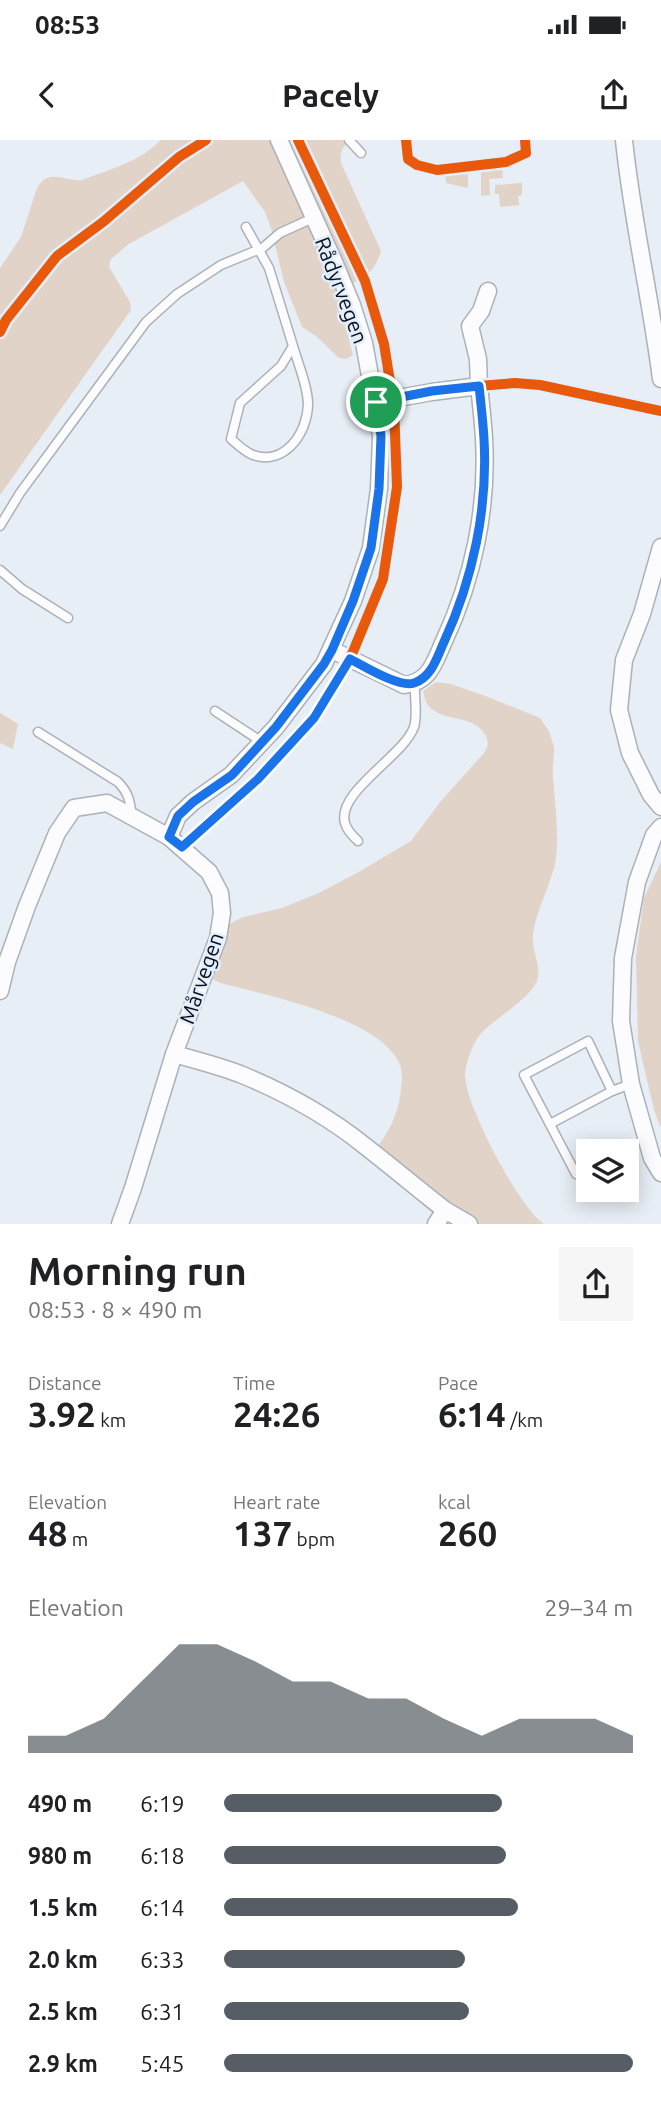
<!DOCTYPE html>
<html lang="en">
<head>
<meta charset="utf-8">
<style>
  :root { --surface:#fff; --page:#f6f6f6; --text:#202124; --muted:#757577; --accent:#575d65 }
  body { margin:0; font-family:Ubuntu,sans-serif; background:var(--page); color:var(--text); height:100vh; display:flex; flex-direction:column; font-size:26px; white-space:nowrap }
  * { box-sizing:border-box; margin:0 }
  p { font-size:23px; color:var(--muted) }
  .icon { flex:none; width:38px; height:38px; fill:none; stroke:currentColor; stroke-width:2; stroke-linecap:round; stroke-linejoin:round }
  .map { position:relative; height:1084px; overflow:hidden }
  .sheet { display:flex; flex-direction:column; background:var(--surface); flex:1 }
  .sheet>* { flex:none }
  .tools { position:absolute; left:576px; top:999px; display:grid; gap:14px }
  .tools a { display:grid; place-items:center; width:63px; height:63px; border-radius:0px; background:var(--surface); box-shadow:0 4px 18px #0003; font-size:35px }
  .pin { position:absolute; display:grid; place-items:center; width:60px; height:60px; color:#fff; margin:-30px; border:4px solid #fff; border-radius:50%; box-shadow:0 2px 7px #0007 }
  .round { display:grid; place-items:center; flex:none; width:74px; height:74px; border-radius:0px; background:var(--page) }
  .summary { display:flex; align-items:center; justify-content:space-between; height:119px; padding:0 28px }
  h1 { font-size:38px; font-weight:600; line-height:52px }
  .figures { display:grid; grid-template-columns:repeat(3,1fr); gap:10px; height:119px; padding:7px 28px }
  .figures div { display:grid; align-content:center }
  .figures b { font-size:35px; font-weight:600 }
  .figures small { font-size:19px; font-weight:400 }
  .figures p { font-size:19px }
  .chart { height:196px; padding:14px 28px }
  .chart p { display:flex; justify-content:space-between }
  .chart svg { width:100%; height:126px; margin-top:7px; fill:var(--accent); opacity:.7 }
  ul { padding:0 28px; list-style:none; font-size:23px }
  li { display:grid; grid-template-columns:112px 84px 1fr; align-items:center; height:52px }
  li i { height:18px; border-radius:9px; background:var(--accent) }
  .status { display:flex; justify-content:space-between; align-items:center; height:49px; padding:0 35px; background:var(--surface); direction:ltr }
  .status svg { height:19px; fill:currentColor }
  header { display:flex; justify-content:space-between; align-items:center; height:91px; padding:0 28px; background:var(--surface); font-size:32px; font-weight:600 }
  .map>svg:first-child { display:block }
  .green { fill:#e1d3c7 }
  .lines { fill:none; stroke-linecap:round; stroke-linejoin:round }
  .lane-casing { stroke:#abb1b8; stroke-width:11 }
  .street-casing { stroke:#abb1b8; stroke-width:19 }
  .lane { stroke:#fcfcfe; stroke-width:8 }
  .street { stroke:#fcfcfe; stroke-width:16 }
  .cycleway-casing { stroke:#e2eefb; stroke-width:15 }
  .cycleway { stroke:#e8590c; stroke-width:10 }
  .route-casing { stroke:#fff; stroke-width:14 }
  .route { stroke:#1a73e8; stroke-width:9 }
  .labels { text-anchor:middle; dominant-baseline:central; stroke-width:5; stroke-linejoin:round; paint-order:stroke }
  .street-label { font-size:21px; fill:#090f17; stroke:#e2eefb }
</style>
</head>
<body>
<div class="status"><b>08:53</b><svg viewBox="0 0 49 12"><path d="M0 12V9h3v3zM5 12V6h3v6zM10 12V3h3v9zM15 12V0h3v12zM26 1h20v11H26zM47 4h2v5h-2z"/></svg></div>
<header><svg class="icon" aria-label="back" viewBox="0 0 24 24"><path d="M15 5l-7 7 7 7"/></svg>Pacely<svg class="icon" aria-label="share" viewBox="0 0 24 24"><path d="M12 15V3M7 8l5-5 5 5M5 13v7h14v-7"/></svg></header>
<div class="map">
<svg width="661" height="1084" viewBox="0 0 661 1084">
  <rect width="100%" height="100%" fill="#e8eef5"/>
  <g class="green">
    <path d="M161,0h191c-9,6 -13,11 -11,23l40,88c-7,23 -16,25 -36,37v37l8,30 -7,4 -7,-1 -23,-22 -14,-9 -18,-45 -13,-54 -6,-16 -22,-31 -114,63 -18,15 -2,8 21,35 1,8 -131,185v-227l21,-31 15,-46c10,-25 28,-9 46,-11 29,-11 57,-18 79,-40z"/>
    <polygon points="497,26 497,28 502,28 503,38 489,39 490,55 481,56 481,27"/>
    <polygon points="468,29 468,48 446,43 445,31"/>
    <polygon points="522,43 522,55 518,56 519,65 500,67 499,54 495,54 495,45"/>
    <path d="M436,542l15,2 37,13 52,21 9,13 5,16c0,10 -2,21 -1,31 2,26 6,54 3,80 -4,26 -20,50 -23,77 -2,13 7,28 5,42 -3,20 -46,42 -59,59 -7,10 -14,28 -14,40 1,30 54,132 79,148h-98l-23,-19 -23,-23 -22,-36c11,-14 19,-31 22,-49 1,-11 4,-21 0,-32 -18,-47 -135,-70 -179,-82l-7,-3 -6,-15 14,-37 21,-11 39,-9 37,-15 38,-20 54,-32 30,-40 43,-48c5,-8 5,-12 0,-20 -13,-18 -34,-11 -51,-23 -7,-4 -8,-12 -10,-19z"/>
    <polygon points="0,573 18,584 13,609 0,603"/>
    <polygon points="661,722 661,988 654,970 638,901 636,816 644,758"/>
  </g>
  <g class="lines">
    <g class="lane-casing">
      <g id="lane">
        <polyline points="349,0 361,13"/>
        <path d="M246,87l23,41 24,78 -12,20 -41,37 -9,36c6,5 14,13 22,16 32,11 54,-22 55,-50 0,-19 -10,-41 -15,-59"/>
        <polyline points="0,386 20,353 146,182 177,154 221,125 255,111 259,111 280,93 313,78"/>
        <polyline points="0,430 22,449 68,478"/>
        <polyline points="215,571 262,602"/>
        <path d="M38,592l80,50c11,11 12,20 14,35"/>
        <path d="M358,701c-5,-5 -11,-10 -13,-18 -9,-31 59,-67 69,-96 4,-12 0,-30 1,-44"/>
        <polyline points="550,984 612,951"/>
        <polyline points="576,1034 524,935 588,901 612,951 631,944"/>
      </g>
    </g>
    <g class="street-casing">
      <g id="street">
        <path d="M624,0c8,80 27,159 37,239"/>
        <polyline points="479,246 478,219 470,186 481,171 488,151"/>
        <polyline points="661,407 642,474 624,520 619,570 630,613 651,655 661,667"/>
        <path d="M332,510l72,35c26,-3 30,-22 40,-44 29,-62 44,-133 40,-202 -1,-18 -3,-35 -5,-53l-47,6 -56,10"/>
        <polyline points="661,687 654,695 637,742 623,818 621,881 631,944 652,1018 661,1033"/>
        <polyline points="169,697 178,676 193,662 231,635 276,587 324,524 353,461 371,408 379,349 381,296 364,203 352,165 335,124 279,0"/>
        <polyline points="0,851 7,822 27,766 57,693 74,668 107,663 169,697 209,732 220,753 222,773 218,798 174,914 133,1048 120,1084"/>
        <path d="M174,914c22,6 45,12 66,20 44,18 89,43 125,72 27,21 53,43 80,64l-9,14"/>
        <polyline points="445,1070 469,1084"/>
      </g>
    </g>
    <use href="#lane" class="lane"/>
    <use href="#street" class="street"/>
    <g class="cycleway-casing">
      <g id="cycleway">
        <polyline points="406,0 408,19 417,25 437,30 506,22 526,13 525,0"/>
        <polyline points="0,192 6,180 57,116 103,82 179,17 206,0"/>
        <polyline points="479,246 515,243 540,245 661,271"/>
        <polyline points="182,707 258,639 314,578 350,519 383,439 397,347 394,266 384,204 365,141 298,0"/>
      </g>
    </g>
    <use href="#cycleway" class="cycleway"/>
  </g>
  <g class="lines">
    <g class="route-casing">
      <path id="route" d="M479,246c2,18 4,35 5,53 4,69 -11,140 -40,203 -7,15 -12,35 -30,41 -15,5 -50,-17 -64,-24l-36,59 -56,61 -76,68 -13,-10 9,-21 15,-14 39,-27 44,-48 48,-63 8,-14 21,-49 18,-53 8,-59 2,-53 -5,-34 56,-11z"/>
    </g>
    <use href="#route" class="route"/>
  </g>
  <g class="labels">
    <g class="street-label">
      <text transform="translate(342 150) rotate(69)">Rådyrvegen</text>
      <text transform="translate(201 838) rotate(-71)">Mårvegen</text>
    </g>
  </g>
</svg>
<div class="tools">
<a><svg class="icon" aria-label="layers" viewBox="0 0 24 24"><path d="M12 4l9 5-9 5-9-5zM3 14l9 5 9-5"/></svg></a>
</div>
<div class="pin" style="left:376px;top:262px;background:#1e9e55"><svg class="icon" aria-label="arrive" viewBox="0 0 24 24"><path d="M6 21V4h12l-3 4 3 4H6"/></svg></div>
</div>
<section class="sheet">
<div class="summary"><div><h1>Morning run</h1><p>08:53 · 8 × 490 m</p></div><a class="round"><svg class="icon" aria-label="share" viewBox="0 0 24 24"><path d="M12 15V3M7 8l5-5 5 5M5 13v7h14v-7"/></svg></a></div>
<div class="figures">
<div><p>Distance</p><b>3.92<small> km</small></b></div>
<div><p>Time</p><b>24:26</b></div>
<div><p>Pace</p><b>6:14<small> /km</small></b></div>
</div>
<div class="figures">
<div><p>Elevation</p><b>48<small> m</small></b></div>
<div><p>Heart rate</p><b>137<small> bpm</small></b></div>
<div><p>kcal</p><b>260</b></div>
</div>
<div class="chart"><p><span>Elevation</span>29–34 m</p>
<svg viewBox="0 0 160 44" preserveAspectRatio="none"><path d="M0 44V38L10 38L20 32L30 19L40 6L50 6L60 12L70 19L80 19L90 25L100 25L110 32L120 38L130 32L140 32L150 32L160 38V44z"/></svg>
</div>
<ul>
<li><b>490 m</b>6:19<i style="width:68%"></i></li>
<li><b>980 m</b>6:18<i style="width:69%"></i></li>
<li><b>1.5 km</b>6:14<i style="width:72%"></i></li>
<li><b>2.0 km</b>6:33<i style="width:59%"></i></li>
<li><b>2.5 km</b>6:31<i style="width:60%"></i></li>
<li><b>2.9 km</b>5:45<i style="width:100%"></i></li>
</ul>
</section>
</body>
</html>
